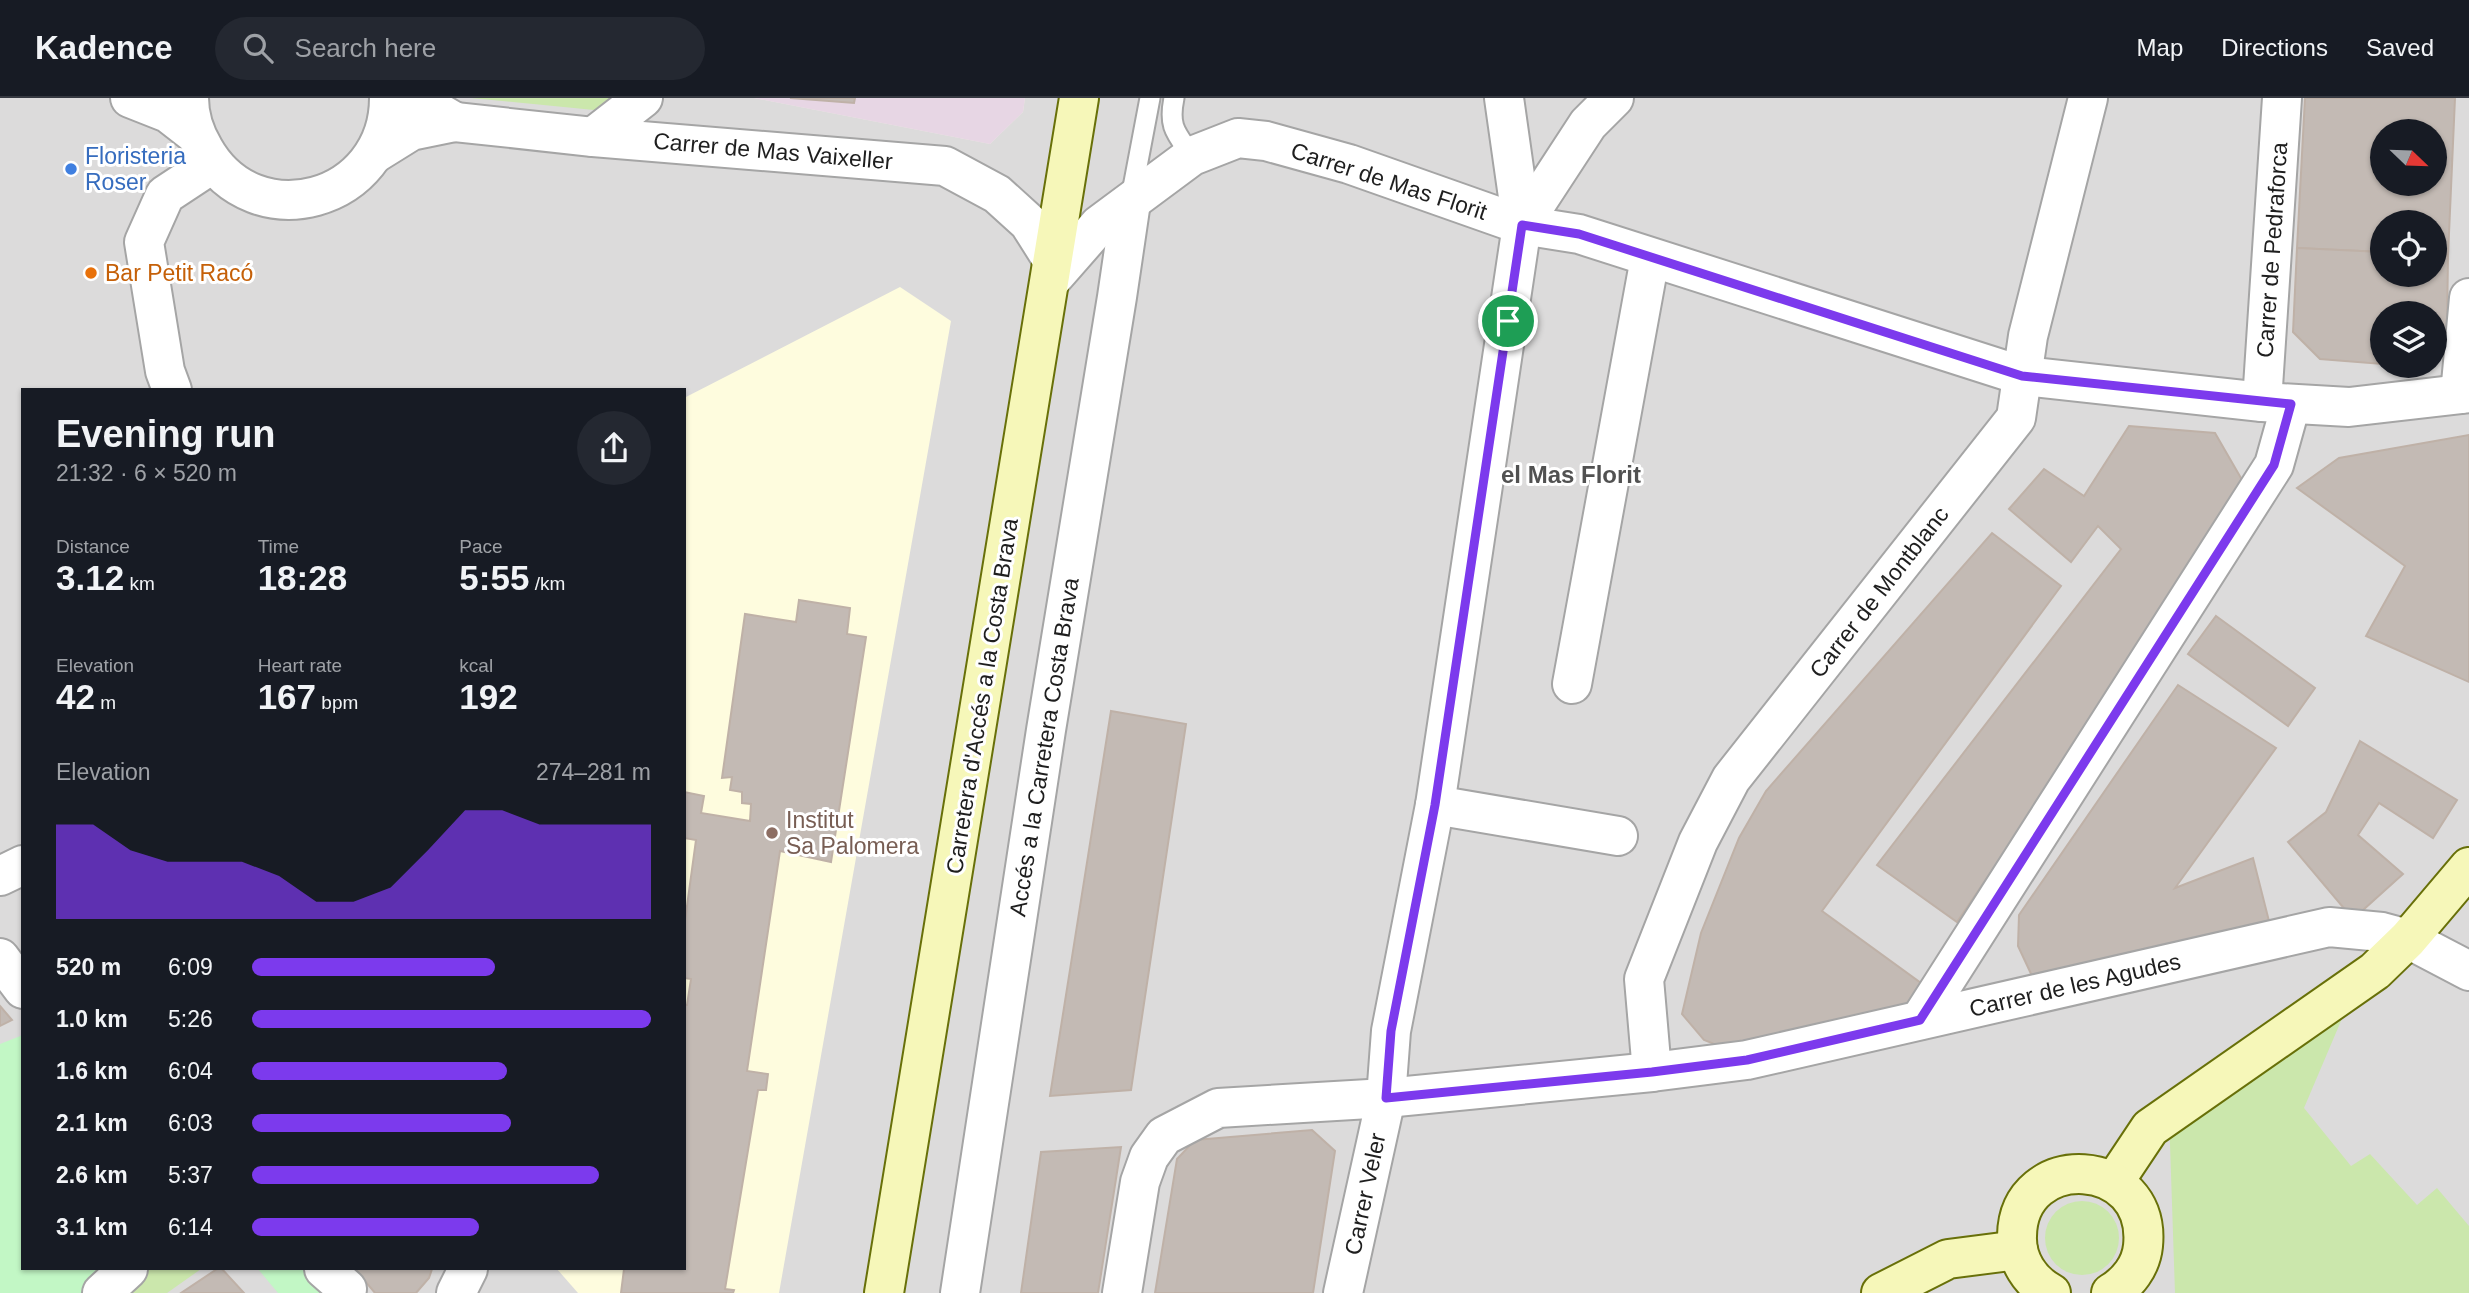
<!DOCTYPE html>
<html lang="en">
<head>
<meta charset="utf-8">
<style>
  :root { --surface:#171b24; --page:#242831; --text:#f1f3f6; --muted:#9ea1a6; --line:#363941; --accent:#7c3aed }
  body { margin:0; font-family:Helvetica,sans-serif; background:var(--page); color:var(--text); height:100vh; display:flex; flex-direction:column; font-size:26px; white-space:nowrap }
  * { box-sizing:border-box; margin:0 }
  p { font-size:23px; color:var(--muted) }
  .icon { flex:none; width:38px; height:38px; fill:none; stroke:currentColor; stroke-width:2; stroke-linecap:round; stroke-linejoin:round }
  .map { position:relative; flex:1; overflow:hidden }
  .panel { position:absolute; left:21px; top:290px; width:665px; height:882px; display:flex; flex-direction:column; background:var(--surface); border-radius:0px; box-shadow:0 2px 5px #0004 }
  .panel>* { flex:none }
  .needle { width:46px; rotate:113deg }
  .tools { position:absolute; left:2370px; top:21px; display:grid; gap:14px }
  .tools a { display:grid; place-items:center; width:77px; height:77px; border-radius:50%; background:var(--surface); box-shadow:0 2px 5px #0004; font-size:35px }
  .pin { position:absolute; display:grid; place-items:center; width:60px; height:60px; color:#fff; margin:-30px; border:4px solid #fff; border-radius:50%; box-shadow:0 2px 7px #0007 }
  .round { display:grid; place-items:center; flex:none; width:74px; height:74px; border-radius:37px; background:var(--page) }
  .summary { display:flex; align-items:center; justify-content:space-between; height:119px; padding:0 35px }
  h1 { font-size:38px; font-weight:700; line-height:52px }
  .metrics { display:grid; grid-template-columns:repeat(3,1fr); gap:10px; height:119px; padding:7px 35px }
  .metrics div { display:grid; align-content:center }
  .metrics b { font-size:35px; font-weight:700 }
  .metrics small { font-size:19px; font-weight:400 }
  .metrics p { font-size:19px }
  .chart { height:196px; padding:14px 35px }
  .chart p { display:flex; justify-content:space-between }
  .chart svg { width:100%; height:126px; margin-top:7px; fill:var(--accent); opacity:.7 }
  ul { padding:0 35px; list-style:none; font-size:23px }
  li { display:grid; grid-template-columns:112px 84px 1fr; align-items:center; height:52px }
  li i { height:18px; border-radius:9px; background:var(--accent) }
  header { display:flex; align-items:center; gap:42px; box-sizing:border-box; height:98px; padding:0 35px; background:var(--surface); border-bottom:2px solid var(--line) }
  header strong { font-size:33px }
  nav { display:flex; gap:38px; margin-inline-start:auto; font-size:24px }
  .search { width:490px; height:63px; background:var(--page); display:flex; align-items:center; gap:18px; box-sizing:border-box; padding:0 24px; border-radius:38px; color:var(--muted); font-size:26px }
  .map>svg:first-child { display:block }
  .residential { fill:#dcdbdb; fill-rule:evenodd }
  .industrial { fill:#e7d6e4 }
  .education { fill:#fefcde }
  .grass { fill:#cbe7ac }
  .park { fill:#c2f7c5 }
  .building { fill:#c3bab4; stroke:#bfb1a7; stroke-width:2; fill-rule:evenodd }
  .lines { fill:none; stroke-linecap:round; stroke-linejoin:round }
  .lane-casing { stroke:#a5a5a5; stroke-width:23 }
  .street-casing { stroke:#a5a5a5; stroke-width:42 }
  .secondary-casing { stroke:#687009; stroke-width:42 }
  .lane { stroke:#fff; stroke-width:19 }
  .street { stroke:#fff; stroke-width:38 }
  .secondary { stroke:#f6f7b9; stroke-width:38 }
  .route-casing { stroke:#fff; stroke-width:14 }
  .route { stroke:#7c3aed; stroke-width:9 }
  .shop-dot { fill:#3f7fe0; stroke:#fff; stroke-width:2.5 }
  .food-dot { fill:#e8710a; stroke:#fff; stroke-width:2.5 }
  .education-dot { fill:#8d6e63; stroke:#fff; stroke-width:2.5 }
  .labels { text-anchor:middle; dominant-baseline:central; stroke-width:6; stroke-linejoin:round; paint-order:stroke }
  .street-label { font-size:23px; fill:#1e1e1e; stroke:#fff }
  .shop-label { font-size:23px; fill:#366cbe; stroke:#fff; text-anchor:start }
  .food-label { font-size:23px; fill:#c56008; stroke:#fff; text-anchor:start }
  .education-label { font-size:23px; fill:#785e54; stroke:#fff; text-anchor:start }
  .neighbourhood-label { font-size:24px; font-weight:bold; fill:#515151; stroke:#fff }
</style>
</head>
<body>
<header>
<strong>Kadence</strong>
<div class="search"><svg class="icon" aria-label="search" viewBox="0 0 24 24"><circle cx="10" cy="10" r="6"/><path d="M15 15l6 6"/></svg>Search here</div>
<nav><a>Map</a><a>Directions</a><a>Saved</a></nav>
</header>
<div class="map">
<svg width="2469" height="1195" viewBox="0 0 2469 1195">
  <rect width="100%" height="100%" fill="#eeeae4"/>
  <path class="residential" d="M0,0h754l236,46 33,-32 2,-14h1444v1195h-2469zM2382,33h52v53h-52zM2382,124h52v53h-52zM2382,215h52v53h-52zM23,292h661v879h-661z"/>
  <polygon class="industrial" points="754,0 1025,0 1023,14 990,46"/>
  <polygon class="education" points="900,189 951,223 779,1195 578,1195 557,1171 684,1171 684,300"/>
  <g class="grass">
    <polygon points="471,0 624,0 594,12"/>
    <polygon points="2355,890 2304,1010 2351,1068 2370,1056 2417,1107 2437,1090 2469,1128 2469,1195 2175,1195 2169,1016"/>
    <circle cx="2082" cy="1140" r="37"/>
    <polygon points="131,1171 201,1171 167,1195 106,1195"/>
  </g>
  <g class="park">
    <polygon points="23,937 23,1171 131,1171 106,1195 0,1195 0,946"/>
    <polygon points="258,1171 355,1171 356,1172 339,1195 278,1195"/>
  </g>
  <g class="building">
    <polygon points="790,0 855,0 854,5"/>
    <path d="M2305,0h150l-7,158 -14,-1v-33h-52v30l-85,-4zM2382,33h52v53h-52z"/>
    <polygon points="2297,150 2382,154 2382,177 2434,177 2434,157 2448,158 2447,229 2434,245 2434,215 2382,215 2382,266 2320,261 2293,234"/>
    <polygon points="2129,328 2215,335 2249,394 1957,824 1877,767 2121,451 2098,428 2071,464 2009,411 2044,371 2084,398"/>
    <polygon points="2469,337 2469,584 2366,538 2405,468 2297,390 2339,360"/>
    <polygon points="1992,435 2061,488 1822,813 1925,888 1897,917 1727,951 1704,942 1682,916 1701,835 1739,740 1766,693"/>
    <polygon points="799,502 850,510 847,536 866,539 831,764 780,753 747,973 768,976 766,992 758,992 725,1191 734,1192 733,1195 621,1195 624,1171 684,1171 684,907 687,907 691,881 684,880 684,830 696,742 684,740 684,694 704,698 701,715 750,723 751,706 742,705 742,694 730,692 732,679 722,680 745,516 796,524"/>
    <polygon points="2216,518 2315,590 2288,628 2188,556"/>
    <polygon points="2178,587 2276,650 2175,790 2253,760 2271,831 2033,880 2018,848 2019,817"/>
    <polygon points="1111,613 1186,626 1131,992 1050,998"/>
    <polygon points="2360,643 2457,702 2433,740 2379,705 2358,737 2403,776 2353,821 2288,744 2326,714"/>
    <polygon points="0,908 12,922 0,928"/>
    <polygon points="1312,1032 1335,1053 1313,1195 1155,1195 1177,1061 1195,1042"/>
    <polygon points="1121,1049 1098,1195 1021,1195 1041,1054"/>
    <polygon points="217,1171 222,1171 244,1195 181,1195"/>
    <polygon points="355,1171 432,1171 429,1180 416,1195 375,1195"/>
  </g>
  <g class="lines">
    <g class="lane-casing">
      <g id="lane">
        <path d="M1174,0c-6,29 2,35 18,58"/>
        <polyline points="1131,100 1150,0"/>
      </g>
    </g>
    <g class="street-casing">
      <g id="street">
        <polyline points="130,0 168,15 195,36"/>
        <path d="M189,0c0,18 6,36 15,51 51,90 185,53 185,-51"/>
        <polyline points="455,24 593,39 945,68 997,96 1029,125 1053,163"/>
        <polyline points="593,39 643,0"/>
        <polyline points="374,56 411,33 455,24 414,0"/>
        <polyline points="1522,127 1588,26 1614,0"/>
        <polyline points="1050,183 1099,127 1192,58 1238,40 1266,43 1349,66 1522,127 1579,136 2023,278 2262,304 2349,309 2469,295"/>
        <polyline points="172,292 165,273 144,144 165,97 212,66"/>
        <polyline points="2460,296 2469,200"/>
        <polyline points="2262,304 2282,0"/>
        <polyline points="1572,586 1650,160"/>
        <polyline points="1435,707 1618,738"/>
        <polyline points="0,778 23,767"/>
        <polyline points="0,860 23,891"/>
        <polyline points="1920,922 2274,367 2291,306"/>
        <polyline points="1652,974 1644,881 1698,744 1731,681 2016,320 2028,238 2088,0"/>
        <polyline points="324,1171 347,1191"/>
        <polyline points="102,1195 128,1171"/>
        <polyline points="456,1195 468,1171"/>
        <polyline points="960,1195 1046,632 1117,199 1131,104"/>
        <polyline points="1122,1195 1140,1084 1149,1059 1164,1038 1218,1010 1386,1000 1652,974 1747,962 2329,829 2382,834 2408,841 2469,873"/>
        <polyline points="1343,1195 1386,1000 1391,933 1435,707 1522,127 1504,0"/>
      </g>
    </g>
    <g class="secondary-casing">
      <g id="secondary">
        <polyline points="2114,1084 2150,1030 2375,873 2408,841 2469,769"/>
        <polyline points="884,1195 1079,0"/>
        <polyline points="1881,1195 1948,1161 2018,1152"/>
        <path d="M2051,1195c-21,-11 -35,-33 -34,-57 1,-87 135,-81 126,10 -2,20 -15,37 -32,47"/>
      </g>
    </g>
    <use href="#lane" class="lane"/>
    <use href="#street" class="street"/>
    <use href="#secondary" class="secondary"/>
  </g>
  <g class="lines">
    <g class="route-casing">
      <polygon id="route" points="1522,127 1579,136 2022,278 2291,306 2274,367 1920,922 1747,962 1652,974 1386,1000 1391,933 1435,707"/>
    </g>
    <use href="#route" class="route"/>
  </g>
  <circle class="shop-dot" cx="71" cy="71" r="7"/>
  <circle class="food-dot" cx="91" cy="175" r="7"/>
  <circle class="education-dot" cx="772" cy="735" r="7"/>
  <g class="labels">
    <g class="street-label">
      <text transform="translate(773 53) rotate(5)">Carrer de Mas Vaixeller</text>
      <text transform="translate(1389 83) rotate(18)">Carrer de Mas Florit</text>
      <text transform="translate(2272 152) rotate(-86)">Carrer de Pedraforca</text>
      <text transform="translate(1879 494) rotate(-52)">Carrer de Montblanc</text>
      <text transform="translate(982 598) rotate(-81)">Carretera d'Accés a la Costa Brava</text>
      <text transform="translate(1044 649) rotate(-81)">Accés a la Carretera Costa Brava</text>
      <text transform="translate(2075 887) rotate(-13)">Carrer de les Agudes</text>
      <text transform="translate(1365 1096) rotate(-78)">Carrer Veler</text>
    </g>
    <g class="shop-label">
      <text x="85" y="58">Floristeria<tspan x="85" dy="26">Roser</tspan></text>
    </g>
    <g class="food-label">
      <text x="105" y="175">Bar Petit Racó</text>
    </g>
    <g class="education-label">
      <text x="786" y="722">Institut<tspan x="786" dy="26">Sa Palomera</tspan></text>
    </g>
    <g class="neighbourhood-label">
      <text x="1571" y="376">el Mas Florit</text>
    </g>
  </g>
</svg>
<div class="tools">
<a><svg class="needle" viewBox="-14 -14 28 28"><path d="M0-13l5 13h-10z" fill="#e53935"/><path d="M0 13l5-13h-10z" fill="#9ea1a6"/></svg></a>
<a><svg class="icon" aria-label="locate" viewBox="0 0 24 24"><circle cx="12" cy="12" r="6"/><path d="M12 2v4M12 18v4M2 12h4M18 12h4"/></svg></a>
<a><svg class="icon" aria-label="layers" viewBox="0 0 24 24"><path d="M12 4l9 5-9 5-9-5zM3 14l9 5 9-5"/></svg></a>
</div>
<div class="pin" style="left:1508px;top:223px;background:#1e9e55"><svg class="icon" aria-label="arrive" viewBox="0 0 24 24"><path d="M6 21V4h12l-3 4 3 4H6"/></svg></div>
<section class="panel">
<div class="summary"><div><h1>Evening run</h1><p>21:32 · 6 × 520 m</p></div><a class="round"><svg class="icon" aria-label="share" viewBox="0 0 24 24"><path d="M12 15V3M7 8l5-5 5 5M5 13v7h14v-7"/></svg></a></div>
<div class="metrics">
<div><p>Distance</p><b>3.12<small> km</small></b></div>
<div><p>Time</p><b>18:28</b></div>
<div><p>Pace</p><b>5:55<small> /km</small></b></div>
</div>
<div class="metrics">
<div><p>Elevation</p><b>42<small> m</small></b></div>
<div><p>Heart rate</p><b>167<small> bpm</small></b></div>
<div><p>kcal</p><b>192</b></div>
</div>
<div class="chart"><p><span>Elevation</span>274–281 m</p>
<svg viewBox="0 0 160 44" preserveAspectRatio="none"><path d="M0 44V11L10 11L20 20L30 24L40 24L50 24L60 29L70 38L80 38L90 33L100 20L110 6L120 6L130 11L140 11L150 11L160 11V44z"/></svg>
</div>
<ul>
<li><b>520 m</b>6:09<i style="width:61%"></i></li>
<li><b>1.0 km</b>5:26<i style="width:100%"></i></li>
<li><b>1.6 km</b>6:04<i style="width:64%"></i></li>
<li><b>2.1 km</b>6:03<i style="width:65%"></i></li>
<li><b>2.6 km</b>5:37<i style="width:87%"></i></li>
<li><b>3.1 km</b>6:14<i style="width:57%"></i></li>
</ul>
</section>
</div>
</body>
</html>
